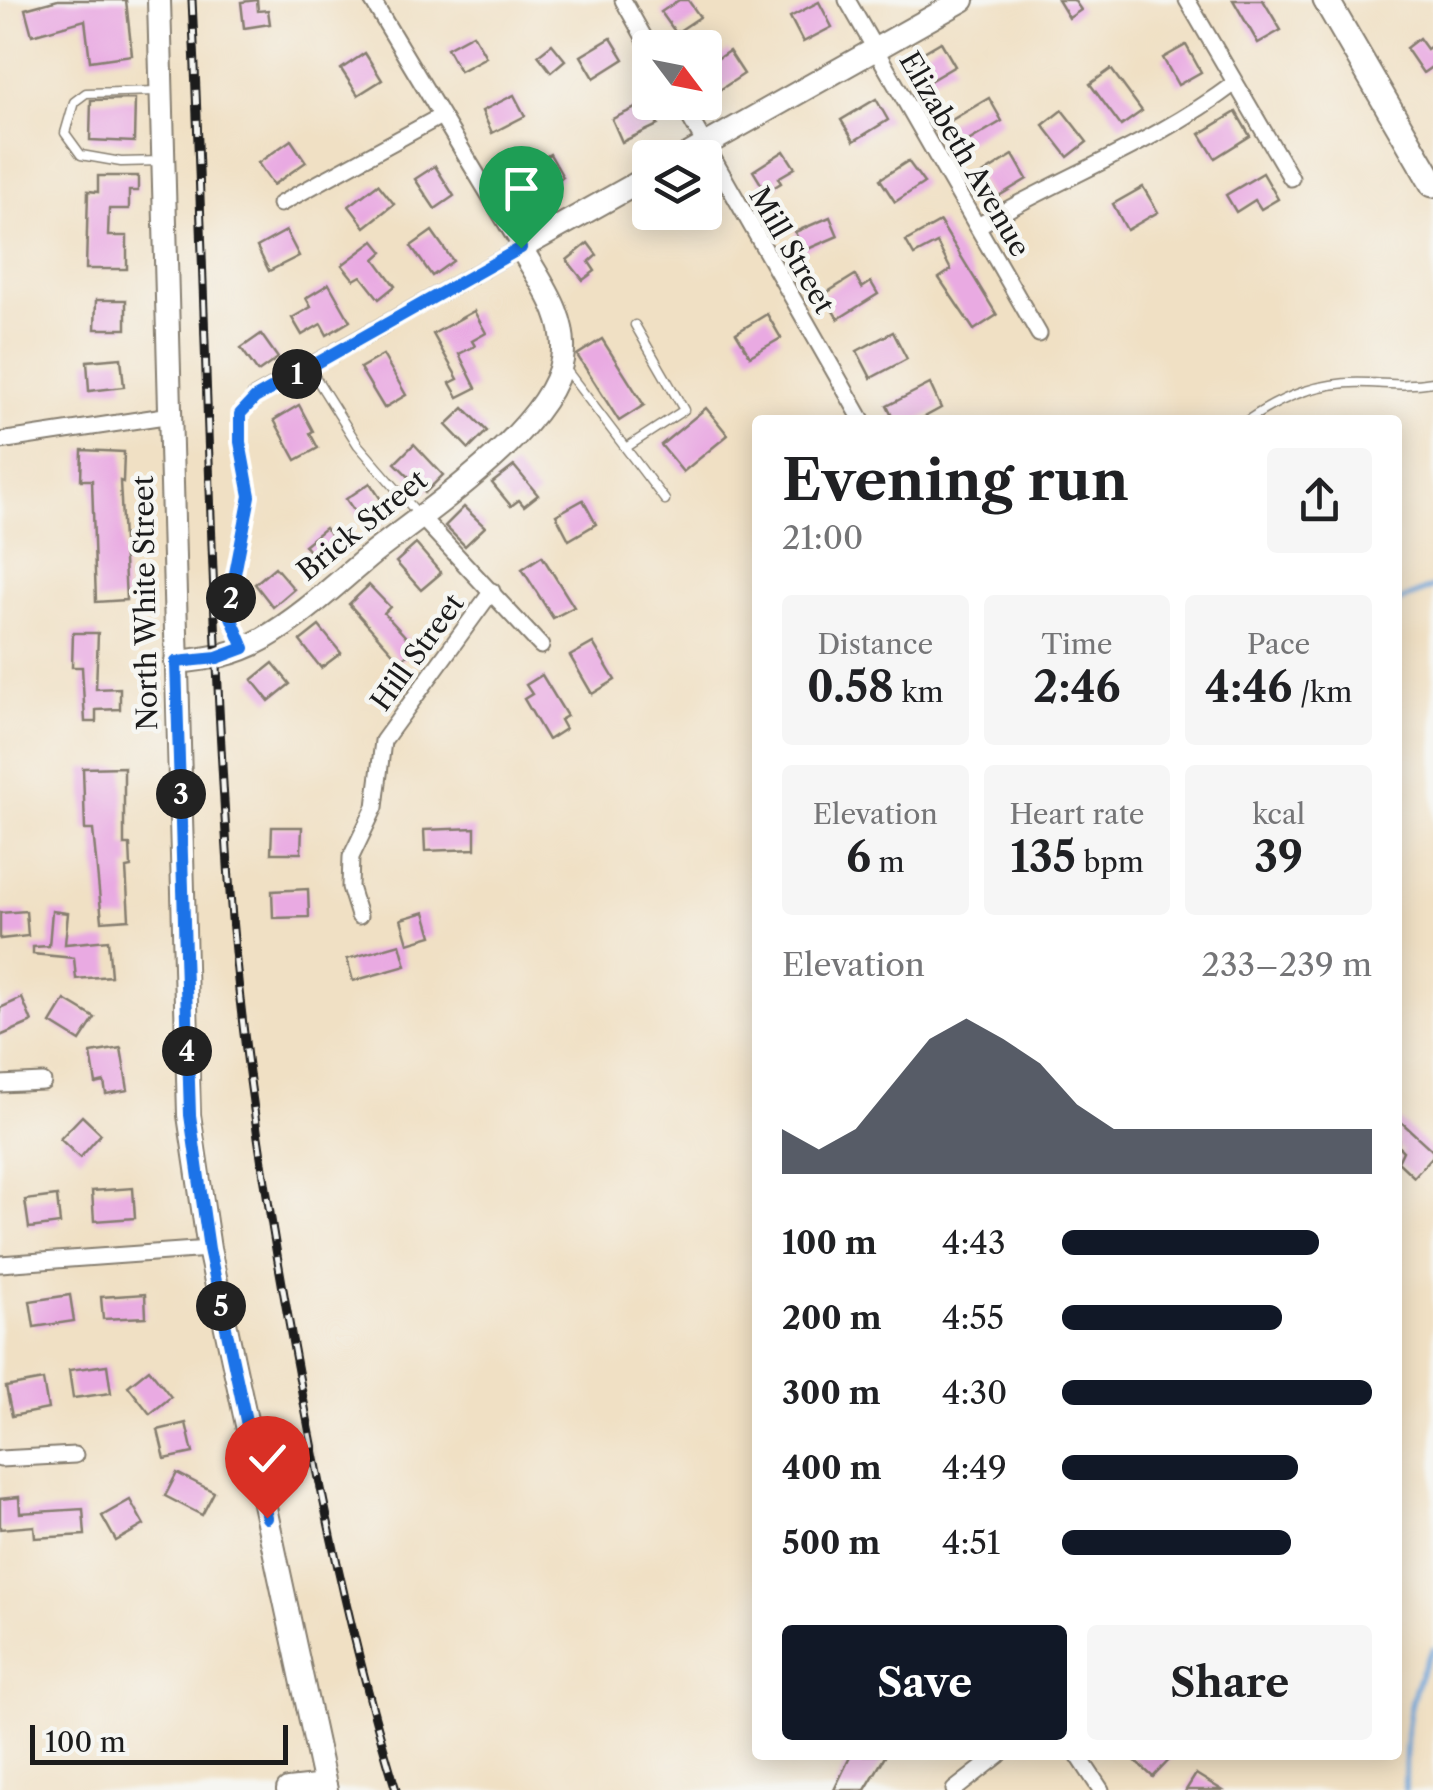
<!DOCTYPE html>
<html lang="en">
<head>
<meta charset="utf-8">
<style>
  :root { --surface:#fff; --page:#f6f6f6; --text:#202124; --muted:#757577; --accent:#111827 }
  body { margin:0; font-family:"Libre Caslon Text",serif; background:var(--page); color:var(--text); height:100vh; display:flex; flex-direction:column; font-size:38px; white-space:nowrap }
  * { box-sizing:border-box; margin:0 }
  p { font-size:32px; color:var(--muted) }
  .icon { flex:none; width:55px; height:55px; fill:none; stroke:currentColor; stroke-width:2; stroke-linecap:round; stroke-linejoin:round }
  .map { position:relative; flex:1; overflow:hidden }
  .drawer { position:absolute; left:752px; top:415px; width:650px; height:1345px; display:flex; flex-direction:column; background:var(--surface); border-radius:10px; box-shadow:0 5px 25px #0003 }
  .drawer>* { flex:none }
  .needle { width:65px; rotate:122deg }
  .buttons { position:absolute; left:632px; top:30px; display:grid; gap:20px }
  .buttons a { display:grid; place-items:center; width:90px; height:90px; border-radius:10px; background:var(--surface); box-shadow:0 5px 25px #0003; font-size:50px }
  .scale { position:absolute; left:30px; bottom:25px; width:258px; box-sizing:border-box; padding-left:10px; border:5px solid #1c1c1c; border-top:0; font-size:28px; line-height:35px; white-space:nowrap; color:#1c1c1c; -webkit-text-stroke:8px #f6f6f2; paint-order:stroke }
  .pin { position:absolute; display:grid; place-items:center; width:85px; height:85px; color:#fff; margin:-102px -42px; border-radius:50% 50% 50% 0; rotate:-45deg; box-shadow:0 0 10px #0007 }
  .pin .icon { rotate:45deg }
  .km { position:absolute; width:50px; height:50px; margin:-25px; border-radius:50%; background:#222; color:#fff; font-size:28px; line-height:50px; text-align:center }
  .round { display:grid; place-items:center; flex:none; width:105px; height:105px; border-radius:10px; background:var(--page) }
  .summary { display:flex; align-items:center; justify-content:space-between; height:170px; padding:0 30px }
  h1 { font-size:55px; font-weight:700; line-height:75px }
  .metrics { display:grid; grid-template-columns:repeat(3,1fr); gap:15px; height:170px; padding:10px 30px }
  .metrics div { display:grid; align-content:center; border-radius:10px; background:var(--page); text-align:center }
  .metrics b { font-size:42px; font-weight:700 }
  .metrics small { font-size:28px; font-weight:400 }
  .metrics p { font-size:28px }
  .chart { height:280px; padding:20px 30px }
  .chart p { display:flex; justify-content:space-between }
  .chart svg { width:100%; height:180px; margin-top:10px; fill:var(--accent); opacity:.7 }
  .action { display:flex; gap:20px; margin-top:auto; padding:20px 30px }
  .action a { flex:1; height:115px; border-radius:10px; background:var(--accent); color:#fff; font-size:40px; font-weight:700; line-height:115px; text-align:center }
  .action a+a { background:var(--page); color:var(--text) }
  ul { padding:0 30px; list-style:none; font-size:32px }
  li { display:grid; grid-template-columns:160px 120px 1fr; align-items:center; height:75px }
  li i { height:25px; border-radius:12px; background:var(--accent) }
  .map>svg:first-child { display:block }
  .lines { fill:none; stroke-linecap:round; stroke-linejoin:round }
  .stream { stroke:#6aa4da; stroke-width:5 }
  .building { fill:#e9aae2 }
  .lane-casing { stroke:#867e70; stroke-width:11 }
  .street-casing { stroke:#867e70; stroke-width:19 }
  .secondary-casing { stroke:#867e70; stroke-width:26 }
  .primary-casing { stroke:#867e70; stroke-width:29 }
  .lane { stroke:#fff; stroke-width:8 }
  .street { stroke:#fff; stroke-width:15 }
  .secondary { stroke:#fff; stroke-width:22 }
  .primary { stroke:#fff; stroke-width:25 }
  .rail-casing { stroke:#1c1c1c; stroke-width:9 }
  .rail { stroke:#f6f6f2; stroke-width:5; stroke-dasharray:15; stroke-linecap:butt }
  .route-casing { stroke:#fff; stroke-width:20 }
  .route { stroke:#1a73e8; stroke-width:12 }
  .labels { text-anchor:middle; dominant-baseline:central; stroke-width:9; stroke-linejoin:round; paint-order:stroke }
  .street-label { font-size:28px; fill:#1c1c1c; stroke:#f6f6f2 }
</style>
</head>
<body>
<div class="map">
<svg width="1433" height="1790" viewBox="0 0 1433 1790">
  <rect width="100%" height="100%" fill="#f6f6f2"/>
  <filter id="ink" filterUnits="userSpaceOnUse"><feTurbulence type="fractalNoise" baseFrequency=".01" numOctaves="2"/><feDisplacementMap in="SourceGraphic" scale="20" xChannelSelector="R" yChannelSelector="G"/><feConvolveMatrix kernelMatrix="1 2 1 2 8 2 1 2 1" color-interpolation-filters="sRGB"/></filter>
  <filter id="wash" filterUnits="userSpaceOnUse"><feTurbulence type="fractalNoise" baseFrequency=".0048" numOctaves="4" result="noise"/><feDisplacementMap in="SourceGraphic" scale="40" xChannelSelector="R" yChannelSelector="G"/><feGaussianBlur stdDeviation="2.25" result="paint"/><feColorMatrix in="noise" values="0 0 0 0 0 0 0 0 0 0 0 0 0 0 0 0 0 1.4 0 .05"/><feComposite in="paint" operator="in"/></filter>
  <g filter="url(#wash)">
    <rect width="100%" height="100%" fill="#f0e0c4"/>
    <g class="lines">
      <g class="stream">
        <polyline points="1398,602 1433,587"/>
        <path d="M1405,1790c0,-51 1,-96 28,-141"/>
      </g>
    </g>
    <g id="blocks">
      <g class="building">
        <polygon points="58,0 126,0 132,55 90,61 85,20 32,35 25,9"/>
        <polygon points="257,0 258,11 268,10 270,24 244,28 241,2"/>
        <polygon points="679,0 688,0 700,17 676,33 661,12"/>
        <polygon points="1058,0 1074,0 1081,10 1069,18"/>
        <polygon points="1233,0 1263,0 1281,30 1258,43"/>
        <polygon points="819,2 832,27 803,42 790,17"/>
        <polygon points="473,34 486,57 460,71 447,48"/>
        <polygon points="611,38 624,59 594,78 581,56"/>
        <polygon points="1419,38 1427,49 1433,45 1433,66 1423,73 1406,48"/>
        <polygon points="941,42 955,66 926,83 912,59"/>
        <polygon points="552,44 565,60 551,72 538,55"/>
        <polygon points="1186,45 1201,72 1178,85 1163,58"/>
        <polygon points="729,51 744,74 712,95 705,85 705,67"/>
        <polygon points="365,53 382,80 358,95 341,69"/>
        <polygon points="1111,69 1142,111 1121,126 1090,84"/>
        <polygon points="514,95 525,116 492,133 482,111"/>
        <polygon points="989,98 1002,121 958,147 945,124"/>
        <polygon points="135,99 134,142 90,140 91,100"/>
        <polygon points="876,99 888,120 854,141 841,120"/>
        <polygon points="648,102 658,125 622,142 612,119"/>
        <polygon points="1062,110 1087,142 1068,157 1043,125"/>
        <polygon points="1236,112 1250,136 1215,158 1200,134"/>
        <polygon points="291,140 306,162 273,185 258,163"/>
        <polygon points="784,151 795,168 778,178 781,183 766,192 753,171"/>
        <polygon points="550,154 563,177 531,196 518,173"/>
        <polygon points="1013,155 1027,179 992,200 978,177"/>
        <polygon points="908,161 924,183 895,202 880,179"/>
        <polygon points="435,166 454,196 435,209 415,179"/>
        <polygon points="1263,173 1278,199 1261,209 1255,200 1236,212 1226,195"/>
        <polygon points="98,176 138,176 138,191 129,191 129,209 109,209 108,236 127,236 127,269 86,269 88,191 98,192"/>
        <polygon points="378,184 394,204 365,227 349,206"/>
        <polygon points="1143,187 1158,212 1127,230 1113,204"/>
        <polygon points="663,212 698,212 673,228"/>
        <polygon points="830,217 838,236 803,251 795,232"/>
        <polygon points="940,222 997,315 974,330 939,278 951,270 937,243 914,255 906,241"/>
        <polygon points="286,231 299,256 269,271 257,247"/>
        <polygon points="432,231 453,261 432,276 411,246"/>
        <polygon points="374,241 383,252 375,259 395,286 379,299 361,276 354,280 342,265"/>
        <polygon points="588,243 597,255 589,262 595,271 583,280 567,260"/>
        <polygon points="855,275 862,288 871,282 878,294 838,319 823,295"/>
        <polygon points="329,284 350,321 327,335 321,324 302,335 292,318 311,307 306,298"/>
        <polygon points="96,300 126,300 126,329 95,329"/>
        <polygon points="474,311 486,333 472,341 475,346 459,354 476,388 458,397 450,383 458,379 433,334"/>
        <polygon points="767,314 781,338 750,356 736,333"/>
        <polygon points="893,332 907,359 871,378 857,351"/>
        <polygon points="261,334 278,358 258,372 241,348"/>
        <polygon points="602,339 644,405 619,421 577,355"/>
        <polygon points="383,355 406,395 384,408 360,368"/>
        <polygon points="121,358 124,387 89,391 87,361"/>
        <polygon points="930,384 941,408 919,420 894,420 887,406"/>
        <polygon points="299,405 313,431 310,433 318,448 296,460 274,420"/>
        <polygon points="464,408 487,431 469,449 446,425"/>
        <polygon points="706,408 728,435 683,472 661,445"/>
        <polygon points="414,444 443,475 425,493 395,463"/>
        <polygon points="82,450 124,452 123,482 120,481 126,600 96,602 92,480 81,480"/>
        <polygon points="514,466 538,495 524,506 519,500 511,506 492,483"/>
        <polygon points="370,483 392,516 368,531 346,499"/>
        <polygon points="583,500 596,524 569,540 556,515"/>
        <polygon points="464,507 485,527 465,546 445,526"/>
        <polygon points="325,528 343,551 322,568 304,545"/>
        <polygon points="416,544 441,573 421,590 396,562"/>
        <polygon points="542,556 574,607 553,618 522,569"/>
        <polygon points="275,567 294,589 273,607 255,584"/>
        <polygon points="369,585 390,607 384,613 415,647 400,661 349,604"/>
        <polygon points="319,626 341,653 321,668 300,641"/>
        <polygon points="73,633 98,633 96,689 120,688 120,709 96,710 96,722 85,722 82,667 72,667"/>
        <polygon points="593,643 615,680 592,694 570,656"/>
        <polygon points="273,663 290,684 269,701 252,680"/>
        <polygon points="542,675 567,716 560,720 565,729 548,740 524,699 532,694 526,685"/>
        <polygon points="124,767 124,845 130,845 131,867 126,868 129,919 102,921 93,830 85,830 83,768"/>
        <polygon points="272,827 302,827 301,853 271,853"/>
        <polygon points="475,828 475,849 425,851 424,830"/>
        <polygon points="308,889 309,917 273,918 272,891"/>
        <polygon points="26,911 28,936 0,939 0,913"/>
        <polygon points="52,911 68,913 65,944 108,940 111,976 76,979 74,958 33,954 33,947 49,946"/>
        <polygon points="425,912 432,936 408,943 401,919"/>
        <polygon points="400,944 406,966 353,981 347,959"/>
        <polygon points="22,998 32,1022 0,1036 0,1008"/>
        <polygon points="65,1000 95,1018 80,1041 51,1023"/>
        <polygon points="121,1048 128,1090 106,1094 104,1082 96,1084 91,1053"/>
        <polygon points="82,1116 101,1134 80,1158 60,1139"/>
        <polygon points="1398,1119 1433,1151 1433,1156 1414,1177 1398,1162 1403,1151 1398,1146"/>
        <polygon points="133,1188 135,1218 94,1221 92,1191"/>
        <polygon points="57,1196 60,1224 29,1228 25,1200"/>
        <polygon points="145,1294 146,1317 103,1319 101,1297"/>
        <polygon points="70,1295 74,1321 34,1327 30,1301"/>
        <polygon points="107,1365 111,1393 73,1398 69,1370"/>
        <polygon points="149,1369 171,1397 150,1414 128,1386"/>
        <polygon points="43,1380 48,1409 12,1416 6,1387"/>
        <polygon points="186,1423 193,1453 165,1459 158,1430"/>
        <polygon points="177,1473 214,1492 202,1515 165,1496"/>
        <polygon points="19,1497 20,1513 83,1509 85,1535 35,1538 34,1526 0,1529 0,1499"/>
        <polygon points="130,1500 144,1525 116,1541 102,1516"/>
        <polygon points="851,1755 886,1755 865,1790 834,1790"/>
        <polygon points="1129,1755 1174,1755 1153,1777"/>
        <polygon points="1196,1774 1222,1790 1186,1790"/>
      </g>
    </g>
  </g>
  <g filter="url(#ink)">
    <use href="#blocks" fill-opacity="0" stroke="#867e70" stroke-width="2.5"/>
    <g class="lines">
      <g class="lane-casing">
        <g id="lane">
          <polyline points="157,91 86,93 74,102 65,133 81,155 121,162 161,161"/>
          <polyline points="309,367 358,445 419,515"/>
          <polyline points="564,367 665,500"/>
          <path d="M1248,420c37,-25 75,-40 121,-37 25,1 39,3 64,-1"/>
          <polyline points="627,447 684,410 635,325"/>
          <polyline points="242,644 228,610 250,496 240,442 239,414 255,397"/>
        </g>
      </g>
      <g class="street-casing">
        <g id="street">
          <polyline points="623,0 650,48"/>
          <polyline points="847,0 1039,334"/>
          <polyline points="1187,0 1291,178"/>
          <polyline points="681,102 862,420"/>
          <polyline points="280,204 441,116"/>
          <path d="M978,226c85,-50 178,-83 257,-143"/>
          <polyline points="255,397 521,248 372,0"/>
          <polyline points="0,441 171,415"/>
          <polyline points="420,516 541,646"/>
          <polyline points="359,916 350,887 351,857 375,807 383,741 492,591"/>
          <polyline points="0,1084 43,1082"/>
          <polyline points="0,1264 209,1249"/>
          <polyline points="0,1459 75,1455"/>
          <polyline points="1078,1755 1101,1790"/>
          <polyline points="954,1790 999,1755"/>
        </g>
      </g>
      <g class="secondary-casing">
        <g id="secondary">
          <polyline points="159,0 189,1115 209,1249 326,1790"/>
          <polyline points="682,158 963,0"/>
          <path d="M176,662c32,-3 59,-7 87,-23 40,-23 74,-56 109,-85 53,-42 179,-125 190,-194 7,-42 -21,-77 -41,-112l129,-72"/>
          <polyline points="288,1790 325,1786"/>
        </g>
      </g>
      <g class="primary-casing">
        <polyline id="primary" points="1326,0 1433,184"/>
      </g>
      <use href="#lane" class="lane"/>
      <use href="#street" class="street"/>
      <use href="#secondary" class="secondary"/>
      <use href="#primary" class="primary"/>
      <g class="rail-casing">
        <path id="rail" d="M192,0c14,293 17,587 37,880 11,154 35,307 63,459 28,152 59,303 104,451"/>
      </g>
      <use href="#rail" class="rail"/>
    </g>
  </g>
  <g class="lines" filter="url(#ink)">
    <g class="route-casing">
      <polyline id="route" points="267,1518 209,1249 190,1115 176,662 217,658 244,648 228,610 250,496 240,442 240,414 255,398 521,248"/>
    </g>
    <use href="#route" class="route"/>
  </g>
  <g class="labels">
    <g class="street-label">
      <text transform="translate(965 154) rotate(60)">Elizabeth Avenue</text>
      <text transform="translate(792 250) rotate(60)">Mill Street</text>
      <text transform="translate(362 525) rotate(-39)">Brick Street</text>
      <text transform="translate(145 603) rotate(-91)">North White Street</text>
      <text transform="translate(417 652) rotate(-54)">Hill Street</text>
    </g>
  </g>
</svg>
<div class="buttons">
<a><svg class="needle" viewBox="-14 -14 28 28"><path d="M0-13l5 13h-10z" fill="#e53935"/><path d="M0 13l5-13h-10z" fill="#757577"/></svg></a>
<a><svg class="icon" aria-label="layers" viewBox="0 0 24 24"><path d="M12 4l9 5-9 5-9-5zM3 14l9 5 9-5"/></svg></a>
</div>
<div class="scale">100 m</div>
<div class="pin" style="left:521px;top:248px;background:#1e9e55"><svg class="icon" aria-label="arrive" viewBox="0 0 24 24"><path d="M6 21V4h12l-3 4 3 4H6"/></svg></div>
<div class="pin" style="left:267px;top:1518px;background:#d93025"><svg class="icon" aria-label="check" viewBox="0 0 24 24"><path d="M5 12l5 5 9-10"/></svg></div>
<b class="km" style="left:297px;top:374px">1</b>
<b class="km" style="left:231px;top:598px">2</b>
<b class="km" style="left:181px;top:794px">3</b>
<b class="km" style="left:187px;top:1051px">4</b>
<b class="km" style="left:221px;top:1306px">5</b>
<section class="drawer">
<div class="summary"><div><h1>Evening run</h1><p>21:00</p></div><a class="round"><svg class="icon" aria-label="share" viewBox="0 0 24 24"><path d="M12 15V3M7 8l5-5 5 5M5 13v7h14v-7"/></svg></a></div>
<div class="metrics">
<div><p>Distance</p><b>0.58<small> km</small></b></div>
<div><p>Time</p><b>2:46</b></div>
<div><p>Pace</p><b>4:46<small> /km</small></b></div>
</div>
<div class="metrics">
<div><p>Elevation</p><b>6<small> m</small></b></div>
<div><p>Heart rate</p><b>135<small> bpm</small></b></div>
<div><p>kcal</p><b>39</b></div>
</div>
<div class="chart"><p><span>Elevation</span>233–239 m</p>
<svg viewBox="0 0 160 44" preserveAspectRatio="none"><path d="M0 44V33L10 38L20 33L30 22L40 11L50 6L60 11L70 17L80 27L90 33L100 33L110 33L120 33L130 33L140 33L150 33L160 33V44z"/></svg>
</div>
<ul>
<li><b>100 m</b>4:43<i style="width:83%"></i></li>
<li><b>200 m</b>4:55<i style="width:71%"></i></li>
<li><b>300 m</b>4:30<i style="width:100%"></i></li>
<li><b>400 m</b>4:49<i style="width:76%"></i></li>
<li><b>500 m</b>4:51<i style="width:74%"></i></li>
</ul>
<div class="action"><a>Save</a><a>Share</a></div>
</section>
</div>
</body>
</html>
